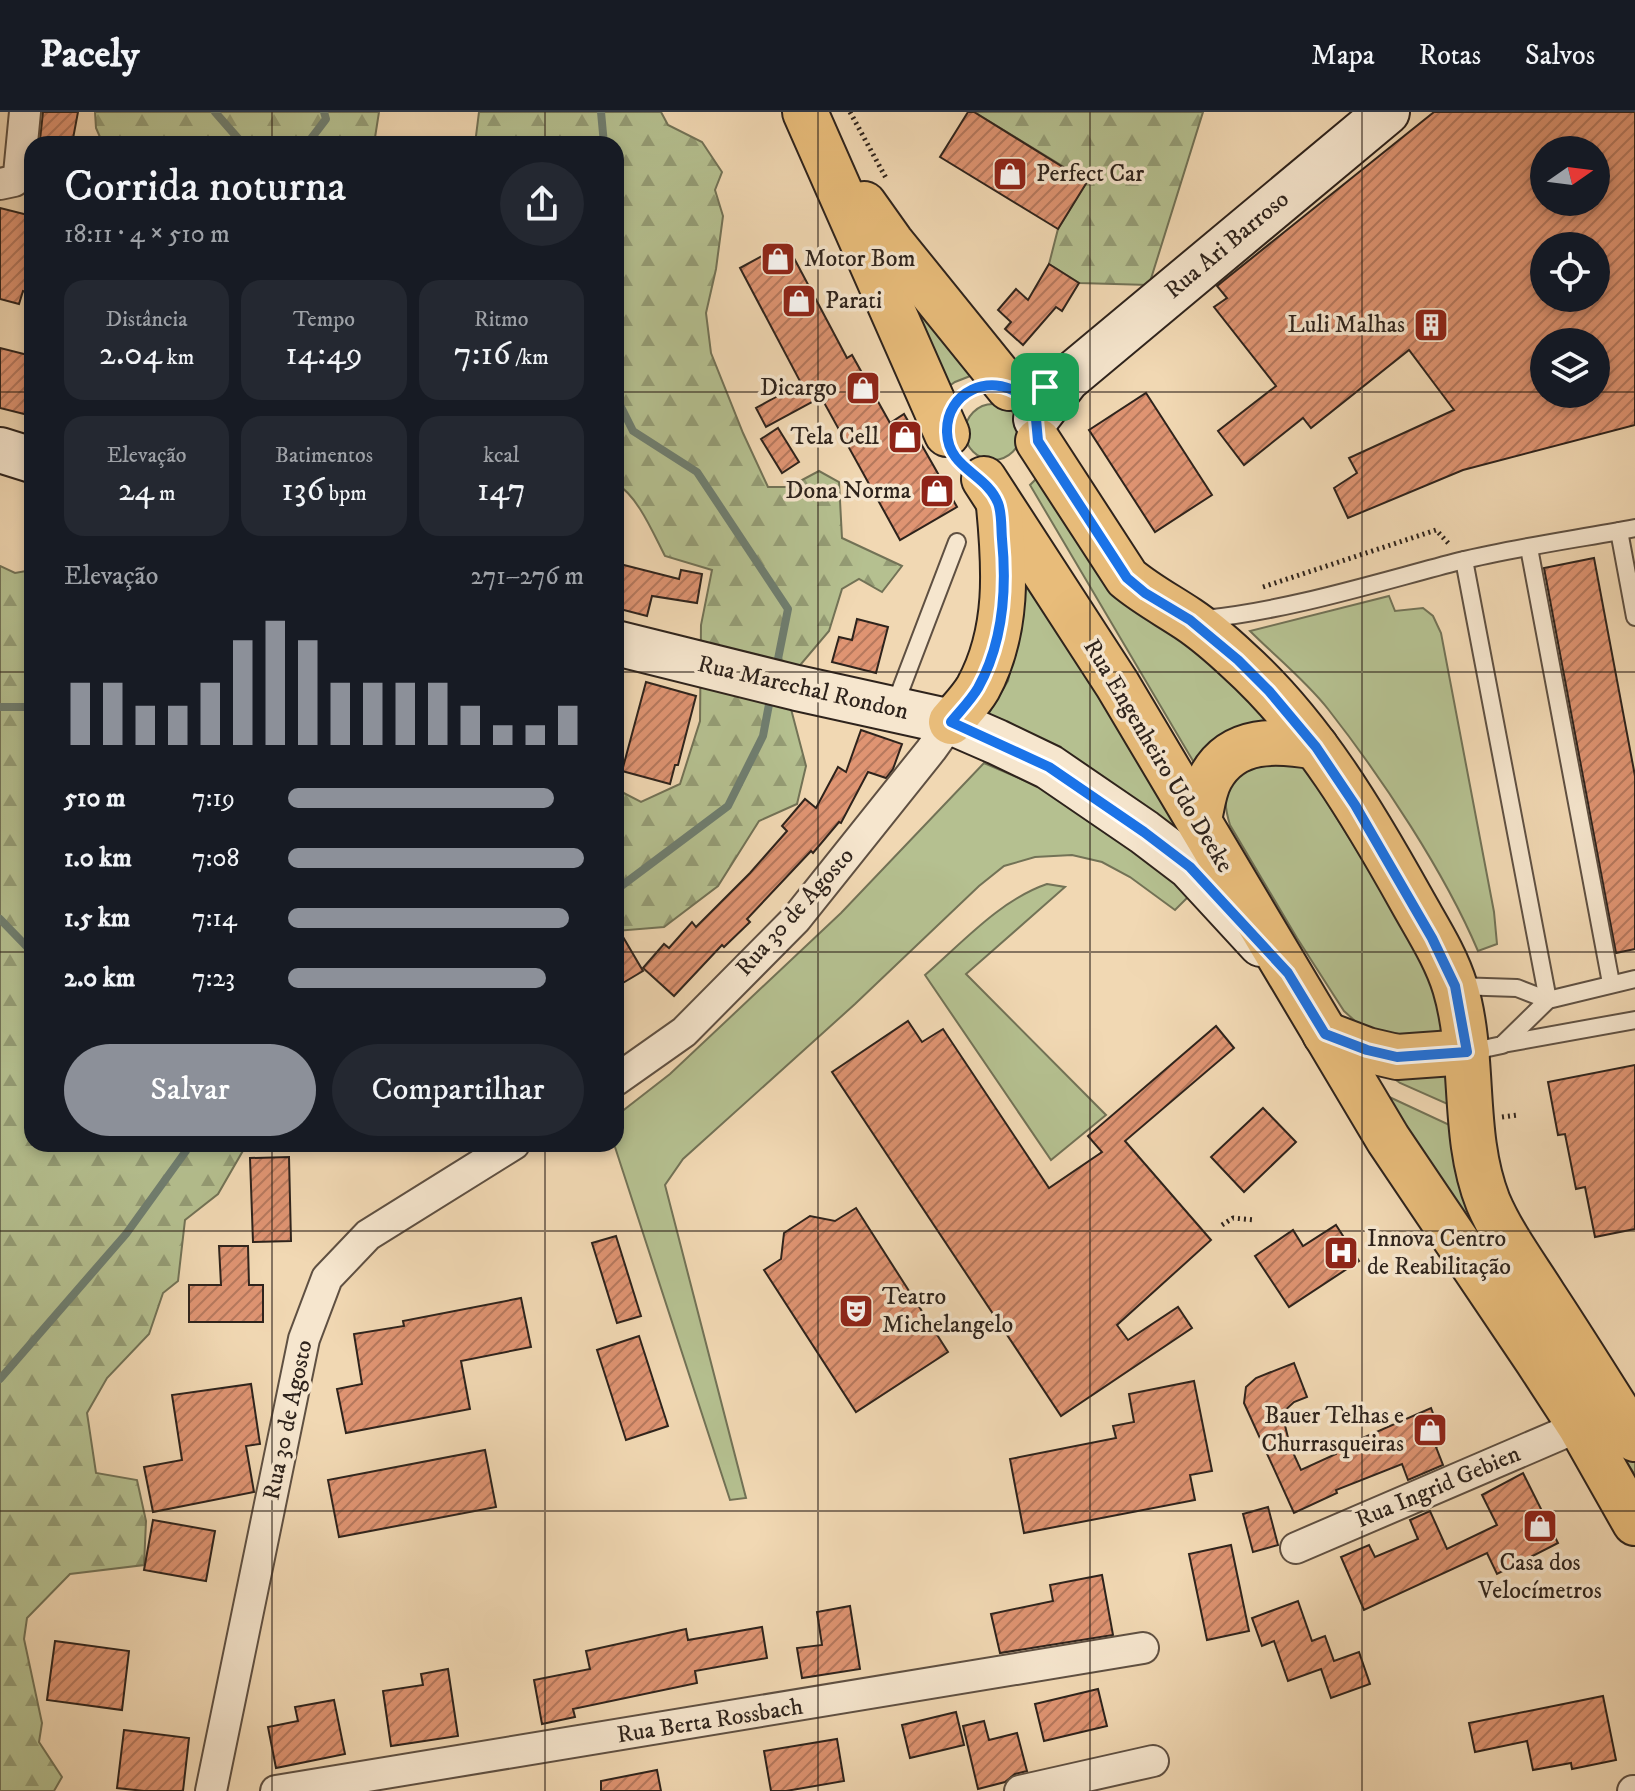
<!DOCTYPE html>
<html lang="pt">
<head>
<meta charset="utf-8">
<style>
  :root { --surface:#171b24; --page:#242831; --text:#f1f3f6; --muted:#9ea1a6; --line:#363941; --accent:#8c9099 }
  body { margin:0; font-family:"IM FELL DW Pica",serif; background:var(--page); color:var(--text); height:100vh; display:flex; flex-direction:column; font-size:30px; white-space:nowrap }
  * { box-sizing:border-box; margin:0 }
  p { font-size:26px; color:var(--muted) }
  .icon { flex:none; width:44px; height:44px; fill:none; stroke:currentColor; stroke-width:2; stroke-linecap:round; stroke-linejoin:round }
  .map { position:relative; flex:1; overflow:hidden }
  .drawer { position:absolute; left:24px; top:24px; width:600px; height:1016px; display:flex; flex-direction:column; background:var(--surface); border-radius:24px; box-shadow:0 4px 12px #0003 }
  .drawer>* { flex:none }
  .needle { width:52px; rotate:76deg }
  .controls { position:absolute; left:1530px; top:24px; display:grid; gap:16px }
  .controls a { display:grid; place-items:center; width:80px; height:80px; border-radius:50%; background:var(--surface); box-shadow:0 4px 12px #0003; font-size:40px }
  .pin { position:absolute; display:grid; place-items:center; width:68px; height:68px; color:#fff; margin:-34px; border-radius:16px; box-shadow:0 4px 12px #0006 }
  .round { display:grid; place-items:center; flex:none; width:84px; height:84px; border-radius:42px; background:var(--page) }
  .summary { display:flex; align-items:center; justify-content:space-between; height:136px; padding:0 40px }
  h1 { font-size:44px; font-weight:600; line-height:60px }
  .metrics { display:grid; grid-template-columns:repeat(3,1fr); gap:12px; height:136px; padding:8px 40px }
  .metrics div { display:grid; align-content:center; border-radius:20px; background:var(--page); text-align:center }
  .metrics b { font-size:34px; font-weight:600 }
  .metrics small { font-size:22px; font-weight:400 }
  .metrics p { font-size:22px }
  .chart { height:224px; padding:16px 40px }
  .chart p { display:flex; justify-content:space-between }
  .chart svg { width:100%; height:144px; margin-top:8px; stroke:var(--accent); stroke-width:6 }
  .primary-button { display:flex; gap:16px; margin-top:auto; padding:16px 40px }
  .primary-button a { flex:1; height:92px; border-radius:48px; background:var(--accent); color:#fff; font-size:32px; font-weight:600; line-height:92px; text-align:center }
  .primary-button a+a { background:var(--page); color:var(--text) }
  ul { padding:0 40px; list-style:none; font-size:26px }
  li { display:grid; grid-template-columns:128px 96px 1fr; align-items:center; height:60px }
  li i { height:20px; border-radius:10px; background:var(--accent) }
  header { display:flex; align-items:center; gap:48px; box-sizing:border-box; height:112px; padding:0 40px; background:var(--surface); border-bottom:2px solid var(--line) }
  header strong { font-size:38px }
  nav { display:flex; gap:44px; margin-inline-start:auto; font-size:28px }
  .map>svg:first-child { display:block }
  .green { fill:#b5c090; stroke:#727256; stroke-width:2 }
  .forest { fill:url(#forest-firs); stroke:#727256; stroke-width:2 }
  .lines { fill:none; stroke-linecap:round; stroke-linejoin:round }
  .stream { stroke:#6f7e70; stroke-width:8 }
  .building { fill:url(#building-hatch); stroke:#2e231c; stroke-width:2; fill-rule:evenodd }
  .lane-casing { stroke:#5f5042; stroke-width:20 }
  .street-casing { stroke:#5f5042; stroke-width:34 }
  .secondary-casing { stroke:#2e231c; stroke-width:48 }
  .primary-casing { stroke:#2e231c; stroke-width:48 }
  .path { stroke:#2e231c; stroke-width:5; stroke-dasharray:2 4; stroke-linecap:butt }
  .lane { stroke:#f6e6ce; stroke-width:16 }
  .street { stroke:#f6e6ce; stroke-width:30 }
  .secondary { stroke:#f6e6ce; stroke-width:44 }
  .primary { stroke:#e8bc7a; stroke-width:44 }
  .route-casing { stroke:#fff; stroke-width:16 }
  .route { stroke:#1a73e8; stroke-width:10 }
  .grid { fill:none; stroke:#2e231c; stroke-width:2; stroke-opacity:0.55 }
  .labels { text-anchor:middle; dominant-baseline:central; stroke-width:7; stroke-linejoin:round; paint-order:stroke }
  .poi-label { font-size:24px; fill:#2e231c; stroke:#f6e6ce; text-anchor:start }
  .street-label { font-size:24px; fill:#2e231c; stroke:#f6e6ce }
</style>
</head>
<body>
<header>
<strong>Pacely</strong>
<nav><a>Mapa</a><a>Rotas</a><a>Salvos</a></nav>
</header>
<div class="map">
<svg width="1635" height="1679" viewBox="0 0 1635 1679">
  <defs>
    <pattern id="forest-firs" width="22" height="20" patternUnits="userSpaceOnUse" patternTransform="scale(2)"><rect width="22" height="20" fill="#b5c090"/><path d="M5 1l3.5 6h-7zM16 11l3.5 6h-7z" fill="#949c75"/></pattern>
    <pattern id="building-hatch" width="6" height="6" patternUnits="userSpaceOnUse" patternTransform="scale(2)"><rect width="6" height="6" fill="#df9472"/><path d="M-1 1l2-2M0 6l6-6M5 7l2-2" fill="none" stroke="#b5785d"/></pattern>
  </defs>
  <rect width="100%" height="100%" fill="#f1d8b3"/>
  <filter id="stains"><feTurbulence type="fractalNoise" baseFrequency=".0025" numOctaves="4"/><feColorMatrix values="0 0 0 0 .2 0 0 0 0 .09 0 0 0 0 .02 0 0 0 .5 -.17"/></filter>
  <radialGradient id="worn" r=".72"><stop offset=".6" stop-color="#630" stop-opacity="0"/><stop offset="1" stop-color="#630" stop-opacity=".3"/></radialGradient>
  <g class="green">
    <polygon points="917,185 983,259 955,270 942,279 908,197"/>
    <circle cx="993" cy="320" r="28"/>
    <polygon points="1041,362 1177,514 1281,614 1196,654 1030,373"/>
    <polygon points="1025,472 1048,501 1204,756 983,611 1008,569 1021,509"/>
    <path d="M1389,484l6,15 28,-3 10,8 8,17 53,279 3,32 -19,7c-34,-80 -96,-173 -150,-242 -22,-28 -53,-53 -78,-78z"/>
    <path d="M1250,649l53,6 10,13 103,165 26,51 8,36 -43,9 -42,-11 -21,-19 -47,-73 -67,-113c-11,-35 0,-38 20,-64z"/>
    <polygon points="984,651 1072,689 1136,733 1188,785 1175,798 1130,765 1102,750 1072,743 1035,745 1004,754 979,774 855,892 683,1047 665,1073 746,1386 730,1388 614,1032 616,1004 670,962 841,801"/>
    <path d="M1047,772l18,3 -99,87 140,141 -55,45 -126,-185c37,-32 75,-75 122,-91z"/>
    <polygon points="1379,956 1459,957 1461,998 1400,971"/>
    <polygon points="1385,983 1456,1016 1635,1346 1635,1363 1507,1163 1441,1076"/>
  </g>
  <g class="forest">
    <polygon points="95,0 379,0 374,32 103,32 96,16"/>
    <path d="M479,0h182l7,13 34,17 20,30 -7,18 8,26 -7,53 -10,44 5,40 32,80 25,54h21l30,-16 20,11 3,56 60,28 -20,26 -23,-13 -17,10 -13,42 -28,33 -10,45 15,57 -9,38 -38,17 -41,65 -54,41 -48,4v-142l25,13 39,-18 20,-63 1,-96 11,-55 -47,-14c-11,-21 -28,-62 -49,-72v-340h-141z"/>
    <polygon points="974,0 1203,0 1149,173 1079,171 1049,152 1058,117 1087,69"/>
    <polygon points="0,454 15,461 32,458 32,1032 266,1032 265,1035 244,1037 218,1082 185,1108 178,1169 163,1181 149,1222 107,1266 87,1301 96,1361 137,1368 146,1409 144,1453 70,1462 27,1506 24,1527 42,1611 39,1630 62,1665 54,1679 0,1679"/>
  </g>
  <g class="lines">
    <g class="stream">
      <polyline points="215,0 243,32"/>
      <polyline points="601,0 604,32"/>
      <polyline points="307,32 326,7 324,0"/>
      <polyline points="616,285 633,319 697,360 788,497 776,557"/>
      <polyline points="0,595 32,595"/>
      <polyline points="616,778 728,694 763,624 771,582"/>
      <polyline points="0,807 32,840"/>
      <polyline points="0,1267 126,1122 186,1039 186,1032"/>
    </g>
  </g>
  <g class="building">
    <polygon points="43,0 78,0 72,32 40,28"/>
    <polygon points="968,0 974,0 1087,70 1058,117 940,45"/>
    <path d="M1434,0h201v313l-172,45 -115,48 -14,-30 23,-15 -8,-15 105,-48 -45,-60 -98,78 -8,-10 -59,47 -26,-34 58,-45 -62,-79 13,-9 -10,-12zM1544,38h52v52h-52zM1544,134h52v52h-52zM1544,230h52v52h-52z"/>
    <polygon points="0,96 32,104 32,136 27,156 32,157 32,182 23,179 19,192 0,187"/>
    <polygon points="786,131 847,246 852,243 890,311 904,302 957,395 900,428 821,285 766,315 756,296 801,271 740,156"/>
    <polygon points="1049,152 1079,171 1062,199 1056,195 1023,233 1005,217 1011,210 998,198 1016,177 1028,188"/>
    <polygon points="0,236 32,244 32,304 0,296"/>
    <polygon points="1146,281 1212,383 1155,420 1089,318"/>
    <polygon points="778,316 799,350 782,361 761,327"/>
    <polygon points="1594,446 1635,664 1635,837 1616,841 1544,456"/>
    <polygon points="616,451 679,467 681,458 702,462 697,491 652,484 647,504 616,496"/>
    <polygon points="857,507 888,515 876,561 832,550 839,525 852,528"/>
    <polygon points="646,570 696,584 678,653 675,653 670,672 622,659"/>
    <polygon points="861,618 902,632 893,657 886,666 868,660 841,711 839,710 813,741 811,739 747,807 750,810 724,835 722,833 674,884 643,856 664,832 669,836 692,810 696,815 750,761 787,719 782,714 805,687 816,696 838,655 846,660"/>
    <polygon points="616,813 643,859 616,875"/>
    <polygon points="908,909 922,930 943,917 1049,1076 1102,1040 1088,1024 1216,914 1234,936 1125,1029 1211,1128 1117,1213 1128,1228 1178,1195 1192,1216 1061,1304 832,960"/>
    <polygon points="1635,953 1635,1117 1595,1125 1585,1075 1576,1077 1565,1022 1558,1023 1548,970"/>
    <polygon points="1263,996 1296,1030 1244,1080 1211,1045"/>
    <polygon points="289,1045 291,1129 253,1130 250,1046"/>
    <polygon points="856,1096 948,1240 856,1300 764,1158 781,1147 784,1121 810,1104 835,1109"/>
    <polygon points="1336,1113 1359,1149 1289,1195 1255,1144 1293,1118 1303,1134"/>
    <polygon points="616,1124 641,1204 617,1211 592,1131"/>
    <polygon points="219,1134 248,1134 249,1173 263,1173 263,1210 189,1210 189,1173 221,1173"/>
    <polygon points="521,1186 531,1235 461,1249 470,1297 346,1321 337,1277 362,1272 354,1222 404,1214 403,1209"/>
    <polygon points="639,1224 668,1314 626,1328 597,1238"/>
    <polygon points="1294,1251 1307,1285 1294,1290 1282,1301 1290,1334 1301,1358 1336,1342 1335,1338 1431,1296 1444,1331 1436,1335 1443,1353 1408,1368 1402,1352 1336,1378 1337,1381 1294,1401 1244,1291 1246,1275 1256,1266"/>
    <polygon points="1194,1269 1212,1359 1190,1363 1195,1388 1024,1421 1010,1347 1116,1326 1113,1314 1134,1310 1129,1282"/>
    <polygon points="251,1272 260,1332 246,1334 254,1380 153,1400 144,1355 182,1348 172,1283"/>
    <polygon points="485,1338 496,1395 339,1425 328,1368"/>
    <polygon points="1523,1361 1558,1431 1497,1462 1487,1441 1364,1498 1341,1445 1369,1433 1375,1445 1418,1427 1410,1408 1430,1399 1447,1437 1497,1413 1482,1383"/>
    <polygon points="1268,1395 1278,1433 1253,1440 1243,1402"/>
    <polygon points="153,1408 215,1419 206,1469 144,1458"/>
    <polygon points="1231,1433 1249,1519 1207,1528 1189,1442"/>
    <polygon points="1102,1463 1113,1523 1000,1541 991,1502 1053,1489 1050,1473"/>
    <polygon points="1298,1489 1312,1529 1325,1524 1334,1549 1359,1540 1370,1572 1331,1586 1321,1557 1288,1569 1274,1529 1262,1534 1252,1506"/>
    <polygon points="850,1494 860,1557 802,1566 797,1536 822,1533 817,1500"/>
    <polygon points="762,1515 767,1546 695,1559 697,1571 573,1597 575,1605 542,1612 534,1568 590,1557 586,1539 686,1517 688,1528"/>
    <polygon points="55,1529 129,1539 122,1598 47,1588"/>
    <polygon points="448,1557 458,1624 391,1634 383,1579 423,1573 421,1562"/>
    <polygon points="1098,1577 1107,1614 1044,1629 1035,1592"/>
    <polygon points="1603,1584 1616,1648 1572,1657 1571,1651 1533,1658 1527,1629 1475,1640 1469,1611"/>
    <polygon points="334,1588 345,1642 276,1656 268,1615 298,1609 295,1595"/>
    <polygon points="956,1600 964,1633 910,1646 902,1613"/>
    <polygon points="984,1609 989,1628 1017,1621 1027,1659 1015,1662 1005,1670 978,1677 963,1614"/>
    <polygon points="124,1618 189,1626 183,1679 144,1679 117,1676"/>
    <polygon points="837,1627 844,1669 786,1679 771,1679 764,1639"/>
    <polygon points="657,1658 661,1679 601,1679 601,1669"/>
  </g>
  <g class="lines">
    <g class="lane-casing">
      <g id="lane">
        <polyline points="1619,419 1635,505"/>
        <polyline points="1529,436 1611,871"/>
        <polyline points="1464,448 1548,888"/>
        <path d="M1204,507c87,-9 171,-36 256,-58 58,-14 117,-22 175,-33"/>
        <polyline points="894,595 957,430"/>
        <polyline points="1456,874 1517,876 1548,888"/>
        <polyline points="1503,932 1635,908"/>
        <polyline points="1469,940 1502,933 1548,888 1635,867"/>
      </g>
    </g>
    <g class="street-casing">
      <g id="street">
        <polyline points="0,72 14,69 19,62 25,0"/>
        <polyline points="616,968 684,920 796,807 931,638 951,610"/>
        <polyline points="1296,1436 1580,1314"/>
        <polyline points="211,1679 304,1227 327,1166 368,1123 514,1032"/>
        <polyline points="276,1679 1143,1536"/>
        <polyline points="1020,1679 1153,1649"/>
        <polyline points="1633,1679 1635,1679"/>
      </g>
    </g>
    <g class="secondary-casing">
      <g id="secondary">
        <polyline points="1036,307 1067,267 1387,0"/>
        <polyline points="0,338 32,348"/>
        <polyline points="616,531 797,576 951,610 997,630 1049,655 1144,720 1190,755 1261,832"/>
      </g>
    </g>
    <g class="primary-casing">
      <g id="primary">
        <polyline points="805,0 947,322"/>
        <polyline points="864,92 891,130 1009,276"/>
        <path d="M1038,329l89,137c19,16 40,27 61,41 18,12 35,27 51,42 73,66 125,154 173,240 15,27 34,56 43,86 21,70 6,147 33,215 14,33 37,64 56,94 31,47 61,95 91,143"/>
        <polyline points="984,367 1117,572 1388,1027 1537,1248 1580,1314 1635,1411"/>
        <path d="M951,610c9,-11 20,-22 27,-34 31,-57 27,-120 21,-182"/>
        <path d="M1199,708c3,-14 5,-31 12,-43 22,-40 66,-37 105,-30"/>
        <polyline points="1325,922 1367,938 1397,945 1467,940"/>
      </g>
    </g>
    <g class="path">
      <polyline points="850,0 886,66"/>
      <polyline points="1263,475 1436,418 1450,433"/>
      <polyline points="1502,1005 1517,1003"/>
      <polyline points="1222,1113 1233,1106 1255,1108"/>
    </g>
    <use href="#lane" class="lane"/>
    <use href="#street" class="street"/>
    <use href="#secondary" class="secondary"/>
    <use href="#primary" class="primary"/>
  </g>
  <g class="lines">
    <g class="route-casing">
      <path id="route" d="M1067,267l-31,40 2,22 89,137 18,15 45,27 48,40 31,31 47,56 39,58 77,133 23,48 12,66 -70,5 -30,-7 -42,-16 -37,-61 -98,-106 -46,-35 -95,-65 -98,-45c9,-11 20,-22 27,-34 25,-45 29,-98 24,-149 -1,-11 0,-26 -4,-36 -12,-30 -50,-34 -51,-71 -1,-40 43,-60 74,-37z"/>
    </g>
    <use href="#route" class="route"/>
  </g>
  <path class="grid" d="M272,0v32M545,0v32M818,0v1679M1090,0v1679M1362,0v1679M0,280h32M616,280h928M1596,280h39M0,560h32M616,560h1019M0,840h32M616,840h1019M272,1032v647M545,1032v647M0,1119h1635M0,1399h1635"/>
  <defs>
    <g id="shop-square" transform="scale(1.8)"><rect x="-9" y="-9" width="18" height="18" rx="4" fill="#8f2418" stroke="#f6e6ce"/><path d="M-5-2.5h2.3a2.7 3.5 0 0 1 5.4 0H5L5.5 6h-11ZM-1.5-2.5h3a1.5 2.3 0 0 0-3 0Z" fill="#fff"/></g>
    <g id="building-square" transform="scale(1.8)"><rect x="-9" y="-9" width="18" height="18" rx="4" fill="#8f2418" stroke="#f6e6ce"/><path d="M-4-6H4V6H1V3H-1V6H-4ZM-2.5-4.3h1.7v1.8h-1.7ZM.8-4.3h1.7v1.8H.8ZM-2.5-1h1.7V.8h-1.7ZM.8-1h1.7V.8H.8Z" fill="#fff"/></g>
    <g id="hospital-square" transform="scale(1.8)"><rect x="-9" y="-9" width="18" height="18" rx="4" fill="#8f2418" stroke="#f6e6ce"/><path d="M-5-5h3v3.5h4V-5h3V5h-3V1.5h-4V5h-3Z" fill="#fff"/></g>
    <g id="theatre-square" transform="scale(1.8)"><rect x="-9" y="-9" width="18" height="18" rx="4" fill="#8f2418" stroke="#f6e6ce"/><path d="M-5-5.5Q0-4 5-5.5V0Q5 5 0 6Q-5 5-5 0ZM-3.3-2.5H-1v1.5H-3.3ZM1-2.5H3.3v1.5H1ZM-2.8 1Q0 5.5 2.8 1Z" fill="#fff"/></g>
  </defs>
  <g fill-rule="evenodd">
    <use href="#shop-square" x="1010" y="62"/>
    <use href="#shop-square" x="778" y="147"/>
    <use href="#shop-square" x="799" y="189"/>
    <use href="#building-square" x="1431" y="213"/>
    <use href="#shop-square" x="863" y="276"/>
    <use href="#shop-square" x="905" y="325"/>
    <use href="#shop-square" x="937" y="379"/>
    <use href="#hospital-square" x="1341" y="1141"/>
    <use href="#theatre-square" x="856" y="1199"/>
    <use href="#shop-square" x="1430" y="1318"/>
    <use href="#shop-square" x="1540" y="1414"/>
  </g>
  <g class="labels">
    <g class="poi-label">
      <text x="1036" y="62">Perfect Car</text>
      <text x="804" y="147">Motor Bom</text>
      <text x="825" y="189">Parati</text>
      <text x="1405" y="213" text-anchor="end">Luli Malhas</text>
      <text x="837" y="276" text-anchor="end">Dicargo</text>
      <text x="879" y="325" text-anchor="end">Tela Cell</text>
      <text x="911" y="379" text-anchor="end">Dona Norma</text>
      <text x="1367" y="1127">Innova Centro<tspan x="1367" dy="28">de Reabilitação</tspan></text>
      <text x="882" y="1185">Teatro<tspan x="882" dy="28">Michelangelo</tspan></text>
      <text x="1404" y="1304" text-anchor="end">Bauer Telhas e<tspan x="1404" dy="28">Churrasqueiras</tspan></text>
      <text x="1540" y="1451" text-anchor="middle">Casa dos<tspan x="1540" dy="28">Velocímetros</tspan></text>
    </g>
    <g class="street-label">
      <text transform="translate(1227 133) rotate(-40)">Rua Ari Barroso</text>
      <text transform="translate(803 576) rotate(13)">Rua Marechal Rondon</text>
      <text transform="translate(1158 644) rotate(59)">Rua Engenheiro Udo Deeke</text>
      <text transform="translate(795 800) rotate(-48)">Rua 30 de Agosto</text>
      <text transform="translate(288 1308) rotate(-78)">Rua 30 de Agosto</text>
      <text transform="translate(1438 1375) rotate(-23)">Rua Ingrid Gebien</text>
      <text transform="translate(710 1609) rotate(-9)">Rua Berta Rossbach</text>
    </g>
  </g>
  <rect width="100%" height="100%" filter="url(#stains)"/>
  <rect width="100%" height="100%" fill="url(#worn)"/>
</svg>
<div class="controls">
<a><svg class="needle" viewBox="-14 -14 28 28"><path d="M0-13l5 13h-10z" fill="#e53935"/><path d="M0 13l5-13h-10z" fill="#9ea1a6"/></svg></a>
<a><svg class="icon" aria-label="locate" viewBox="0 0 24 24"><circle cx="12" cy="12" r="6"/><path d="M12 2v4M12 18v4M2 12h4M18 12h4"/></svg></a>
<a><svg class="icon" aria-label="layers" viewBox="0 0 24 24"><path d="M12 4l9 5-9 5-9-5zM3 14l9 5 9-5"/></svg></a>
</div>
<div class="pin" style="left:1045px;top:275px;background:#1e9e55"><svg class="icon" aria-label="arrive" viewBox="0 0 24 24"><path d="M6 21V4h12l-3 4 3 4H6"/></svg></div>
<section class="drawer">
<div class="summary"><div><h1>Corrida noturna</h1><p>18:11 · 4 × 510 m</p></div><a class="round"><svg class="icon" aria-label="share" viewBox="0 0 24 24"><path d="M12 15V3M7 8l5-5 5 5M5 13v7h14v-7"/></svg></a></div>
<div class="metrics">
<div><p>Distância</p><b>2.04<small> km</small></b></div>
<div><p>Tempo</p><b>14:49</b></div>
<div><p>Ritmo</p><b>7:16<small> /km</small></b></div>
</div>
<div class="metrics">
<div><p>Elevação</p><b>24<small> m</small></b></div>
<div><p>Batimentos</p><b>136<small> bpm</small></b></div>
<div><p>kcal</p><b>147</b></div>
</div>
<div class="chart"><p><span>Elevação</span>271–276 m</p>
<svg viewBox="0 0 160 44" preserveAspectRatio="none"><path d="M5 44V25M15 44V25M25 44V32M35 44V32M45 44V25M55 44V12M65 44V6M75 44V12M85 44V25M95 44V25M105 44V25M115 44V25M125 44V32M135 44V38M145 44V38M155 44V32"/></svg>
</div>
<ul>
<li><b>510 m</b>7:19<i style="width:90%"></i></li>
<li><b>1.0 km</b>7:08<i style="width:100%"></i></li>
<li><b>1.5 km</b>7:14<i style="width:95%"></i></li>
<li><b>2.0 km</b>7:23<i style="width:87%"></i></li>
</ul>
<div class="primary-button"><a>Salvar</a><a>Compartilhar</a></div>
</section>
</div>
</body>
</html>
